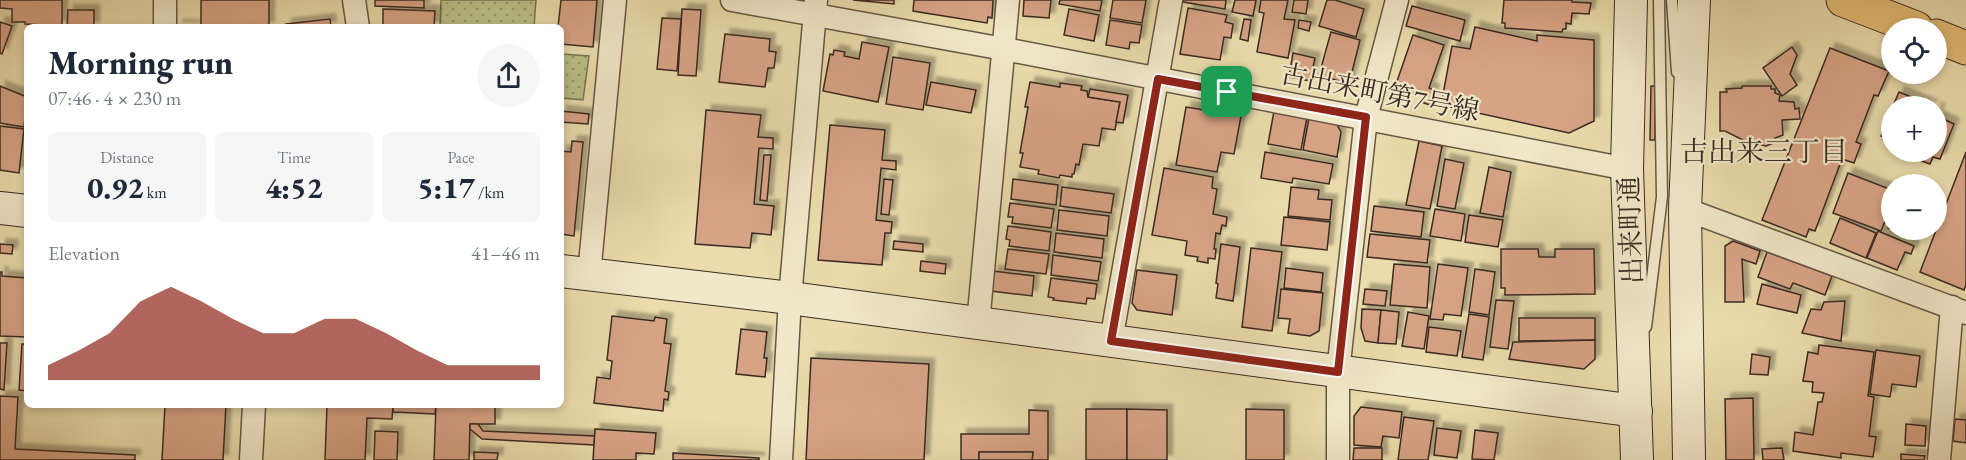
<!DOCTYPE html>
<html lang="en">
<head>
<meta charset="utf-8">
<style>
  :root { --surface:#fff; --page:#f6f6f7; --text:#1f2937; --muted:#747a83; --accent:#8f2418 }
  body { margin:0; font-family:"EB Garamond","Noto Serif JP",serif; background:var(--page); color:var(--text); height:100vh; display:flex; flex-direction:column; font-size:22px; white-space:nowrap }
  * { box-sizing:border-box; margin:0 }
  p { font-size:20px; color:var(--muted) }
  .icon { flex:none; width:33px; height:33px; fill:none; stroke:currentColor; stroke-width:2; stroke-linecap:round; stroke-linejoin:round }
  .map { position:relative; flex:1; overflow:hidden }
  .side { position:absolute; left:24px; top:24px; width:540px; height:384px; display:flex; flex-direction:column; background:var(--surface); border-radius:9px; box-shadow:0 3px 9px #0003 }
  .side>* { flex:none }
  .fabs { position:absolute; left:1881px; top:18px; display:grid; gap:12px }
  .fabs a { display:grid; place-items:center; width:66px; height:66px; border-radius:50%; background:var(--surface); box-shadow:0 3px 9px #0003; font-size:30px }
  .pin { position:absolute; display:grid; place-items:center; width:51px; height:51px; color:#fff; margin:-26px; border-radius:12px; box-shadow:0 3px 9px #0006 }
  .round { display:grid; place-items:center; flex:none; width:63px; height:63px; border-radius:32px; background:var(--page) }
  .head { display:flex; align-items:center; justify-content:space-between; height:102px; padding:0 24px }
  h1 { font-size:33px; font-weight:800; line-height:45px }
  .stats { display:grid; grid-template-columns:repeat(3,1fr); gap:9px; height:102px; padding:6px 24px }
  .stats div { display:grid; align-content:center; border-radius:9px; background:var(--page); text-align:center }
  .stats b { font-size:30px; font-weight:800 }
  .stats small { font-size:16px; font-weight:400 }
  .stats p { font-size:16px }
  .chart { height:168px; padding:12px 24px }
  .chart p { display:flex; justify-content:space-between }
  .chart svg { width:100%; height:108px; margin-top:6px; fill:var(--accent); opacity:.7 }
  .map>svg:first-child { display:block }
  .park { fill:url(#park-dots); stroke:#7a7556; stroke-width:1.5 }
  .building { fill:#d7a385; stroke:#3a2b24; stroke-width:1.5; filter:url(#shadow) }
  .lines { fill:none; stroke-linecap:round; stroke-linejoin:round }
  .lane-casing { stroke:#665746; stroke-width:13 }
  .street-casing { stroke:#665746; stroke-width:25 }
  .secondary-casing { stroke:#3a2b24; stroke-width:34 }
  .primary-casing { stroke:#3a2b24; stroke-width:35 }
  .lane { stroke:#f1e8c9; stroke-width:10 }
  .street { stroke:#f1e8c9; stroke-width:22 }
  .secondary { stroke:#f1e8c9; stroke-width:32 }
  .primary { stroke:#e5be76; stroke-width:33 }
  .route-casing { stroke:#fff; stroke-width:12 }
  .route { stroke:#8f2418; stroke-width:8 }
  .labels { text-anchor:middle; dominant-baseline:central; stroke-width:4.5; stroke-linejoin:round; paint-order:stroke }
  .street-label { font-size:27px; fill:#3a2b24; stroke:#f1e8c9 }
  .neighbourhood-label { font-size:28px; fill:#3a2b24; stroke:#f1e8c9 }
</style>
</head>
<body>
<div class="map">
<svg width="1966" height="460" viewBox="0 0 1966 460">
  <defs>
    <pattern id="park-dots" width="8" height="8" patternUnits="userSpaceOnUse" patternTransform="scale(1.5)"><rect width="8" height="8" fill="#bbbf87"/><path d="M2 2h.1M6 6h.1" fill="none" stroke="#999b6e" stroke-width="1.8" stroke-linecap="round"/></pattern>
    <filter id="shadow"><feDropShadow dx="5.5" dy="-5.5" stdDeviation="1.5" flood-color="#0004"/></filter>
  </defs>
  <rect width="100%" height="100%" fill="#eadcac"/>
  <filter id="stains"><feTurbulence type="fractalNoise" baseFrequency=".00333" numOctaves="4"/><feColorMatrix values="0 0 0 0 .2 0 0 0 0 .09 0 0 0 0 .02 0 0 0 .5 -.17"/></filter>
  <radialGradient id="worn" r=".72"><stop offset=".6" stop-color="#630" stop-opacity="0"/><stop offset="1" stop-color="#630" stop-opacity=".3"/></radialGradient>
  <g class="park">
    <polygon points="441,0 536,0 534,27 440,27"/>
    <polygon points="561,54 589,56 583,100 561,98"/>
  </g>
  <g class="building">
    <polygon points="0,0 62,0 62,26 25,24 25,22 12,22 12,9 0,8"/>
    <polygon points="201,0 269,0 269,27 177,27 178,25 201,26"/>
    <polygon points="375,0 424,0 424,8 375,6"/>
    <polygon points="561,0 597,0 593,47 561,44 561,27 558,27"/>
    <polygon points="853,0 894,0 894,4"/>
    <polygon points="914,0 993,0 992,18 988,17 987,23 913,11"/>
    <polygon points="1024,0 1051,0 1049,18 1023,16"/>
    <polygon points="1060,0 1102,0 1100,11 1059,4"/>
    <polygon points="1113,0 1146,0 1142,23 1110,18"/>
    <polygon points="1183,0 1226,0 1225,9 1183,2"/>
    <polygon points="1235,0 1256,0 1253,16 1232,12"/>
    <polygon points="1261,0 1288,0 1284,19 1295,20 1288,58 1257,52 1264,13 1259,12"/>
    <polygon points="1294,0 1308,0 1306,14 1292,12"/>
    <polygon points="1327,0 1335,0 1364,9 1356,37 1319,26"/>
    <polygon points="1504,0 1572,0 1572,2 1591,3 1589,14 1572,13 1571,24 1566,23 1566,29 1563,29 1562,32 1505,28 1505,23 1502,23"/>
    <polygon points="1412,6 1465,20 1460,41 1406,26"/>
    <polygon points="1188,8 1227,15 1225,22 1233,24 1231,38 1224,37 1220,60 1180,54"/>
    <polygon points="383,9 435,11 434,27 383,27"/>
    <polygon points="682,9 701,10 696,76 678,75"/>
    <polygon points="1069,9 1099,15 1094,41 1064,35"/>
    <polygon points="68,10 94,10 94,27 67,27"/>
    <polygon points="662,18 681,19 677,71 657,69"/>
    <polygon points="330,19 331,27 286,27 286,24"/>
    <polygon points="1244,19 1251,20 1248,41 1240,39"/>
    <polygon points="1110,20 1142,25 1139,43 1130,42 1129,49 1106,45"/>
    <polygon points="1299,20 1311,22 1309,31 1298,28"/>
    <polygon points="0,22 12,26 2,54 0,53"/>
    <polygon points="1475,27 1537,41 1537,35 1594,40 1594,121 1569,133 1441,105 1452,46 1470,49"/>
    <polygon points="1331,32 1360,40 1349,84 1319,75"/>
    <polygon points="725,34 770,39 769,51 776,52 774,68 768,68 765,87 719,82"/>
    <polygon points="1413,35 1444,45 1429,88 1434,90 1430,105 1421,102 1423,96 1395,87"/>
    <polygon points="862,42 889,47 878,102 823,91 830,54 833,55 834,50 845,52 844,56 859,59"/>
    <polygon points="1792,47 1797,55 1790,74 1797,85 1782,96 1763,68"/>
    <polygon points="1830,48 1889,71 1878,96 1874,95 1856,142 1861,144 1854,163 1842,159 1815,231 1809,229 1806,237 1762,220"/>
    <polygon points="1293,53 1315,58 1310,81 1289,77"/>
    <polygon points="893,57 930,63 923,110 886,104"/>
    <polygon points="931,82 976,90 971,113 926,105"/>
    <polygon points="1030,82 1060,87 1060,83 1082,86 1081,90 1087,91 1088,97 1120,102 1115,130 1102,128 1099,146 1083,144 1079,165 1076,164 1074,174 1072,174 1072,177 1060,175 1059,178 1038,174 1039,170 1020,167 1023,153 1020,153 1028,107 1025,107"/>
    <polygon points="0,86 27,97 24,127 0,123"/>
    <polygon points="1651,86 1655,86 1655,140 1650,140"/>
    <polygon points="1742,86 1771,86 1771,89 1775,89 1775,93 1780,95 1779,101 1794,102 1795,109 1799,108 1800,119 1782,120 1783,135 1775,138 1776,142 1766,146 1747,142 1725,131 1720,131 1720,92 1727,92 1726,89 1742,88"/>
    <polygon points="1090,89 1128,95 1123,123 1116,122 1120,102 1088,97"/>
    <polygon points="1899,92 1933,106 1893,106"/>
    <polygon points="1186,107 1241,116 1234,154 1221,152 1217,172 1176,165"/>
    <polygon points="1936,108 1939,109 1937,116 1954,124 1940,159 1933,157 1930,164 1919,160 1921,152 1936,152"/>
    <polygon points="706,110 761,115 758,137 773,138 773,149 759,148 754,204 774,206 771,235 752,233 750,248 695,244"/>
    <polygon points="1892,110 1892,140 1881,136"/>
    <polygon points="561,111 589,114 588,124 561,122"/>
    <polygon points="1274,111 1307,117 1301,150 1268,144"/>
    <polygon points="1309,118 1336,123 1341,132 1337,157 1303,150"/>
    <polygon points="830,125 885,130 882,160 896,161 896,170 881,168 876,220 892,222 891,233 885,233 882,265 818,260"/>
    <polygon points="0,126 24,129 19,173 0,170"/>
    <polygon points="572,141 583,142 574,236 561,234 561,151 571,152"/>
    <polygon points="1419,141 1442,146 1430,209 1406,205"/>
    <polygon points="1265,152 1333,164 1329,184 1293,178 1292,183 1261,178"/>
    <polygon points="1966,152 1966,285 1964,290 1920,272"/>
    <polygon points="764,155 771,155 767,201 760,200"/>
    <polygon points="1445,159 1464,163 1455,209 1437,206"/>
    <polygon points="1489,167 1511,172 1503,217 1480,213"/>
    <polygon points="1164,168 1213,177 1212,188 1217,189 1213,214 1227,217 1226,226 1222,225 1220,234 1216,233 1214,249 1216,249 1215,259 1208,258 1208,263 1197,261 1198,257 1185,255 1187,241 1152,235"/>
    <polygon points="1848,173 1892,190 1892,204 1881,231 1833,213"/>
    <polygon points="884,179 893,180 889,215 881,214"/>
    <polygon points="1013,179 1058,185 1056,205 1011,199"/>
    <polygon points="1062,187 1114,194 1111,213 1060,206"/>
    <polygon points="1291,187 1319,190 1318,199 1332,200 1330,220 1288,216"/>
    <polygon points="1010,203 1054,209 1051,228 1012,223 1013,217 1008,217"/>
    <polygon points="1374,206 1424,212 1421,237 1371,231"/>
    <polygon points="1435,209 1465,214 1461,241 1430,236"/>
    <polygon points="1059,210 1109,216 1107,236 1057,230"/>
    <polygon points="1469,215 1503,220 1498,247 1465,242"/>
    <polygon points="1284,217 1330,222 1327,250 1281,245"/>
    <polygon points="1840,218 1876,233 1866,258 1830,243"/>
    <polygon points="1892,218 1892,230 1918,230 1914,239 1888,228"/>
    <polygon points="1008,226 1051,232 1049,251 1009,246 1010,240 1006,239"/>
    <polygon points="1878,231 1914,246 1911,254 1905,252 1897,270 1867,258"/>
    <polygon points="1056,233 1104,239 1102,258 1054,252"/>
    <polygon points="1370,234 1430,240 1427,263 1367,257"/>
    <polygon points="894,241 923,244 923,252 893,249"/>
    <polygon points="1733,241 1760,251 1756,264 1742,259 1744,302 1725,302 1725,246"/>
    <polygon points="0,244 13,245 12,254 0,253"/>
    <polygon points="1221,244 1240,247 1233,301 1216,298 1218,284 1216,283"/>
    <polygon points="1251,248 1282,252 1272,331 1242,327"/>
    <polygon points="1008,249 1049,254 1046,274 1005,269"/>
    <polygon points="1501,249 1538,249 1539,257 1555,257 1555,249 1594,249 1595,294 1505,295 1505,288 1501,288"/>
    <polygon points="1767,252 1832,276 1825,295 1793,283 1790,289 1758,277"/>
    <polygon points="1053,255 1101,262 1098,281 1051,275"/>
    <polygon points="921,261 946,264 945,274 920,271"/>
    <polygon points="1394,264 1430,267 1427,308 1390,305"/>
    <polygon points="1438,264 1468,268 1461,316 1444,314 1443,320 1430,319"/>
    <polygon points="1286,268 1323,273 1321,292 1284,288"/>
    <polygon points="1475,269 1495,272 1489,315 1469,312"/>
    <polygon points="1137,270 1177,275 1172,315 1137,310 1132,303"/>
    <polygon points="993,271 1034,276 1032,296 991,291"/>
    <polygon points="0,272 2,272 2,276 27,278 27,337 0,336"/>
    <polygon points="1051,278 1097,284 1095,299 1087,298 1086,304 1053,300 1054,298 1048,297"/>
    <polygon points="1762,284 1801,295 1797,313 1757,304"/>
    <polygon points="1281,289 1323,293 1319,331 1310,336 1288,333 1290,319 1278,318"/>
    <polygon points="1365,289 1387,291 1385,306 1363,304"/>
    <polygon points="1496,300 1514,301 1508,349 1490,347"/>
    <polygon points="1845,301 1841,341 1802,333 1811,309 1821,310 1824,302"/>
    <polygon points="1362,309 1381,310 1378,343 1365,341 1361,328"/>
    <polygon points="1381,310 1399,312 1396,344 1378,343"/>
    <polygon points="1408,312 1429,316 1424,349 1402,346"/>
    <polygon points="1469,314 1489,317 1483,360 1462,357"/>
    <polygon points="612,316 654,321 655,317 667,319 664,343 671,344 665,391 669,392 668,400 664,399 663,411 594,403 597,377 610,379 612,361 607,360"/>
    <polygon points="1519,318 1595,318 1595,340 1519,341"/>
    <polygon points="1429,327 1461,331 1457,356 1426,352"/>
    <polygon points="741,329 767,332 764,358 767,358 765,377 736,374"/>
    <polygon points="1595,340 1595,359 1584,369 1509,359 1513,342"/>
    <polygon points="0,343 7,343 4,390 0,389"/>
    <polygon points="22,344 27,344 27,391 19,390"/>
    <polygon points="1819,345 1874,352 1868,396 1874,397 1869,436 1876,437 1873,457 1841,453 1841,458 1793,451 1795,432 1813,435 1818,402 1822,402 1824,393 1812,392 1813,382 1803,381 1808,352 1818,354"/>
    <polygon points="1876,350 1920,356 1916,387 1892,384 1890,397 1870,394"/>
    <polygon points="1752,354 1770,357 1768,375 1750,374"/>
    <polygon points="811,358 929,364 924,460 806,460"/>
    <polygon points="0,396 18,397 15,449 135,455 135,460 0,460"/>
    <polygon points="1753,398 1754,460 1726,460 1725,399"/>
    <polygon points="165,405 226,405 223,460 162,460"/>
    <polygon points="327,405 393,405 392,419 367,418 365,460 325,460"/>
    <polygon points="393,405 436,405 435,414 393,412"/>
    <polygon points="436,405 495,405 495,424 470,424 469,460 434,460"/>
    <polygon points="1361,407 1402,412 1399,438 1383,436 1381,447 1354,445 1354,416"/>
    <rect x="1086" y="409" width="41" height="51"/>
    <polygon points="1127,409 1167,410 1167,460 1127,460"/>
    <polygon points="1246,409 1284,410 1284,460 1246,460"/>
    <polygon points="1029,410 1048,411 1048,460 1032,460 1033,452 979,452 979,460 961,460 961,434 1029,434"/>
    <polygon points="1404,417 1434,421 1428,460 1398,460"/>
    <polygon points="1955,419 1966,420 1966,443 1953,441"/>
    <polygon points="470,424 478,424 483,431 595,436 594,445 482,439 470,429"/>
    <polygon points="1906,424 1926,426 1925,446 1905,445"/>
    <polygon points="1437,428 1461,431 1457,458 1434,455"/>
    <polygon points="595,429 656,433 654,454 636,453 636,460 593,460"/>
    <polygon points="1475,430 1498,433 1494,460 1472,459"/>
    <polygon points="375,431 398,432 397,460 374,460"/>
    <polygon points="1354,448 1382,448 1382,460 1353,460"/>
    <polygon points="1782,448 1784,460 1763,460 1762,449"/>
    <polygon points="474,452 498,453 497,460 474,460"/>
    <polygon points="979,452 1033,452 1032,460 979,460"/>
    <polygon points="673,453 759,458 759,460 673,460"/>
    <polygon points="1901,454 1925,456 1924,460 1901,460"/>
  </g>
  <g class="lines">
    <g class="lane-casing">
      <g id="lane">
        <polyline points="1672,0 1677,72"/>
        <polyline points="1646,327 1662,197 1659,0"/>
      </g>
    </g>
    <g class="street-casing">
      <g id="street">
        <polyline points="354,0 358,27"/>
        <polyline points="732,0 1004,49 1627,169"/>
        <polyline points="165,27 165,0"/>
        <polyline points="1685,209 1966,313"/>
        <polyline points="589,275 615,0"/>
        <polyline points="978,324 1008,0"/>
        <polyline points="1111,341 1171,0"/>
        <polyline points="251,460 254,405"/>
        <polyline points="781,460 790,298 816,0"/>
        <polyline points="1338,460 1338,372 1366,118 1397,0"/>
        <polyline points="1939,460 1952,307"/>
      </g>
    </g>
    <g class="secondary-casing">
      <g id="secondary">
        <polyline points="1631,0 1627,169 1637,460"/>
        <polyline points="0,208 27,211"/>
        <polyline points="561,271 790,298 1636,411"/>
        <polyline points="1689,460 1685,209 1694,0"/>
      </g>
    </g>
    <g class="primary-casing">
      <g id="primary">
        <polyline points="1843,0 1916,28"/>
        <polyline points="1936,36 1966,48"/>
      </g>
    </g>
    <use href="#lane" class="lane"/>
    <use href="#street" class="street"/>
    <use href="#secondary" class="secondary"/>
    <use href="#primary" class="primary"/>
  </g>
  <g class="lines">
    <g class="route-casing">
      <polygon id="route" points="1158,79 1366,117 1338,372 1111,341"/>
    </g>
    <use href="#route" class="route"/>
  </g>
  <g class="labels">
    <g class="street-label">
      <text transform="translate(1380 92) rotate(11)">古出来町第7号線</text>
      <text transform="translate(1630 230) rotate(-92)">出来町通</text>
    </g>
    <g class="neighbourhood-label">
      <text x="1764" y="151">古出来三丁目</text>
    </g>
  </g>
  <rect width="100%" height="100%" filter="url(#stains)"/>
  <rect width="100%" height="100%" fill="url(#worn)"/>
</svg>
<div class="fabs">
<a><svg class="icon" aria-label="locate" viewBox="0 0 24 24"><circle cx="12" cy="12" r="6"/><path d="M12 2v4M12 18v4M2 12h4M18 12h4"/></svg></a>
<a>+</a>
<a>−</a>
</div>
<div class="pin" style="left:1227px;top:92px;background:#1e9e55"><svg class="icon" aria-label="arrive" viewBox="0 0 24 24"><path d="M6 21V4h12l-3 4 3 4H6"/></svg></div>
<section class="side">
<div class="head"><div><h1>Morning run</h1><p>07:46 · 4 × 230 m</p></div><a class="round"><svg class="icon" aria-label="share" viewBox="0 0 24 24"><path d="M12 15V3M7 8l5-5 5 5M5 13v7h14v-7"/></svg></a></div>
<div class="stats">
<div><p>Distance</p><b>0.92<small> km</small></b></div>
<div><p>Time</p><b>4:52</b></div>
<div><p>Pace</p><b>5:17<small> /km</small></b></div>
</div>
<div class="chart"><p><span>Elevation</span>41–46 m</p>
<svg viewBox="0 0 160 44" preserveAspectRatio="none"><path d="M0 44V38L10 32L20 25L30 12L40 6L50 12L60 19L70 25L80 25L90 19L100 19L110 25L120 32L130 38L140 38L150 38L160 38V44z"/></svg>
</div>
</section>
</div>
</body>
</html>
